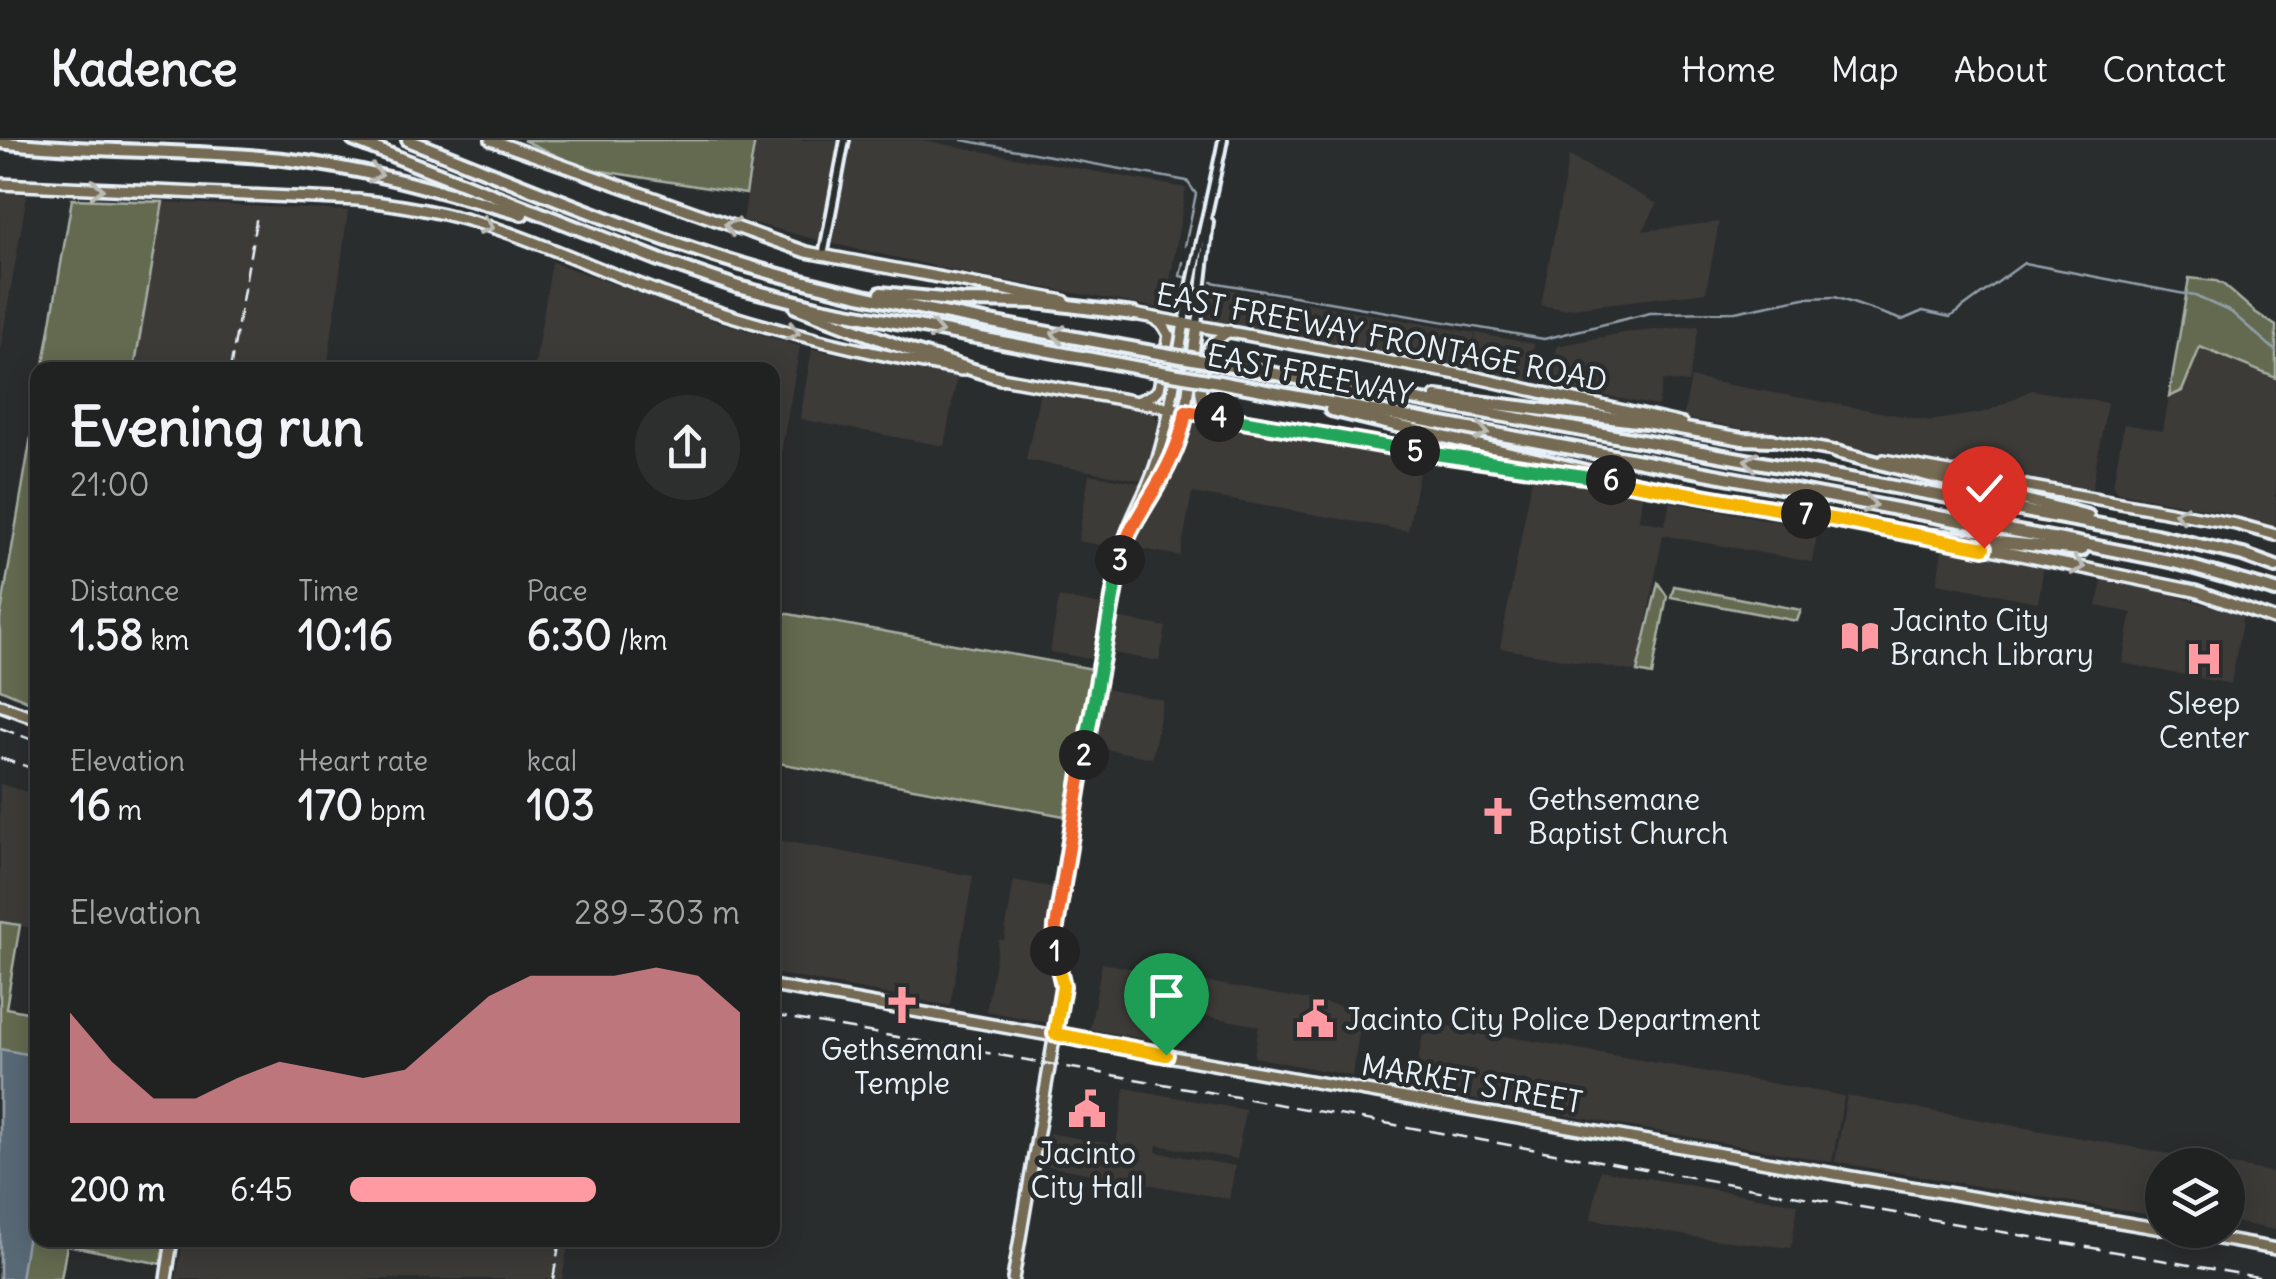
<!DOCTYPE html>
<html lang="en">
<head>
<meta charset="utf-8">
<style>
  :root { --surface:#202222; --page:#2d2f2f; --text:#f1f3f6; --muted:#a2a4a5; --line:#3d3f40; --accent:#ff9aa2 }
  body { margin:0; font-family:Delius,sans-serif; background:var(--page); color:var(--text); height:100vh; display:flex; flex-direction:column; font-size:38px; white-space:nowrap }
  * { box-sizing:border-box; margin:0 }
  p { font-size:32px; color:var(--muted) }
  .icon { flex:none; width:55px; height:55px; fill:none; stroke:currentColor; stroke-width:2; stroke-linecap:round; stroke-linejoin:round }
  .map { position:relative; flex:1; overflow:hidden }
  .drawer { position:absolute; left:30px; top:222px; width:750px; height:885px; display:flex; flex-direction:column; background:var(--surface); border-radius:20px; box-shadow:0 5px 25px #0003,0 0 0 2px var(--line) }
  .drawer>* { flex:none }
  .controls { position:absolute; left:2145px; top:1008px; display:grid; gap:20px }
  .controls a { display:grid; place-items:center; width:100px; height:100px; border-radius:50%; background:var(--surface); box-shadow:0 5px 25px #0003,0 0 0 2px var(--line); font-size:50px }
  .pin { position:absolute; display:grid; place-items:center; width:85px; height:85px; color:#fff; margin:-102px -42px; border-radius:50% 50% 50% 0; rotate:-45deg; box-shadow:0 0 10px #0007 }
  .pin .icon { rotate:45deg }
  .km { position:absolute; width:50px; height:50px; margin:-25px; border-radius:50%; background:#222; color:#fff; font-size:28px; line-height:50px; text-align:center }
  .round { display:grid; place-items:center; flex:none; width:105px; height:105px; border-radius:52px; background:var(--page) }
  .headline { display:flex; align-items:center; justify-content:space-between; height:170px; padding:0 40px }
  h1 { font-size:55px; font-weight:700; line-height:75px }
  .figures { display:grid; grid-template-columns:repeat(3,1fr); gap:15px; height:170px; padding:10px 40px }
  .figures div { display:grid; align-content:center }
  .figures b { font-size:42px; font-weight:700 }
  .figures small { font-size:28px; font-weight:400 }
  .figures p { font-size:28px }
  .chart { height:280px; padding:20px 40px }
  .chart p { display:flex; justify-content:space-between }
  .chart svg { width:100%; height:180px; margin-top:10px; fill:var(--accent); opacity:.7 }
  ul { padding:0 40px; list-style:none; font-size:32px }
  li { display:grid; grid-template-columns:160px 120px 1fr; align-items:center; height:75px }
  li i { height:25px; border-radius:12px; background:var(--accent) }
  header { display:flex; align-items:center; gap:60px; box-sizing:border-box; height:140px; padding:0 50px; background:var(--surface); border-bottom:2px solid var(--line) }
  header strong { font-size:48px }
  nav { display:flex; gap:55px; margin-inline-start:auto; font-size:35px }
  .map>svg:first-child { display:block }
  .built { fill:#3d3a38 }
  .green { fill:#646a4f; stroke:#a6aea4; stroke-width:2.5 }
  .water { fill:#586774; stroke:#929ea9; stroke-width:2.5 }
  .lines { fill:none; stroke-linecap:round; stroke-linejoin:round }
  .stream { stroke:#929ea9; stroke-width:2.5 }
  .minor-casing { stroke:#e8f1f8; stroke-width:14 }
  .major-casing { stroke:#e8f1f8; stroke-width:16 }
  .highway-casing { stroke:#e8f1f8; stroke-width:18 }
  .minor { stroke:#2a2d2e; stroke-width:6 }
  .major { stroke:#746b52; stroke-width:9 }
  .highway { stroke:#746b52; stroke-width:10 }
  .rail { stroke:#e8f1f8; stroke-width:2.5; stroke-dasharray:15 8; stroke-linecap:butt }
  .highway-bridge-casing { stroke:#e8f1f8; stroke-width:18; stroke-linecap:butt }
  .highway-bridge { stroke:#746b52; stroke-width:10 }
  .oneway { stroke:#babbb6 }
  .split-1-casing { stroke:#fff; stroke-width:20 }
  .split-2-casing { stroke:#fff; stroke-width:20 }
  .split-3-casing { stroke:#fff; stroke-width:20 }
  .split-4-casing { stroke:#fff; stroke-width:20 }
  .split-5-casing { stroke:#fff; stroke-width:20 }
  .split-6-casing { stroke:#fff; stroke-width:20 }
  .split-7-casing { stroke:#fff; stroke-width:20 }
  .split-8-casing { stroke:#fff; stroke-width:20 }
  .split-1 { stroke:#f5b400; stroke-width:12 }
  .split-2 { stroke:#f0652b; stroke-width:12 }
  .split-3 { stroke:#22a559; stroke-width:12 }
  .split-4 { stroke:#f0652b; stroke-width:12 }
  .split-5 { stroke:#22a559; stroke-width:12 }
  .split-6 { stroke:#22a559; stroke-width:12 }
  .split-7 { stroke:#f5b400; stroke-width:12 }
  .split-8 { stroke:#f5b400; stroke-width:12 }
  .labels { text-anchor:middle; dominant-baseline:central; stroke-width:9; stroke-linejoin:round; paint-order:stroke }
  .street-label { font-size:30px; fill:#e8f1f8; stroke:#2a2d2e }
  .poi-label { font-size:30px; fill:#e8f1f8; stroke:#2a2d2e; text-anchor:start }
</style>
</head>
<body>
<header>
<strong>Kadence</strong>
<nav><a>Home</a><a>Map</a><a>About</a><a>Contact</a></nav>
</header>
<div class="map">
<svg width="2276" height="1139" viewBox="0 0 2276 1139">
  <rect width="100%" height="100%" fill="#2a2d2e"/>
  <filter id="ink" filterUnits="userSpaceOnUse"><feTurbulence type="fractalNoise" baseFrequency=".01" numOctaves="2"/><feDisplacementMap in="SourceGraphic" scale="20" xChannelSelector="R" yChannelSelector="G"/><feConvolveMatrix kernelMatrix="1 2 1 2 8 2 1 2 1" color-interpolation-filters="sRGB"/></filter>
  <g filter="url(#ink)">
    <g class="built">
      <polygon points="756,0 920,0 1186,48 1165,169 980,136 821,101 743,80"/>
      <polygon points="1569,16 1657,64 1643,91 1719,82 1706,152 1563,169 1541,165"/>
      <polygon points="0,51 27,55 0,211"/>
      <polygon points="163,62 348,71 327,230 134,230"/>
      <polygon points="552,122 722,183 800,206 773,359 772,230 534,230"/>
      <polygon points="1211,146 1475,193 1468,227 1213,182 1208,175"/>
      <polygon points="1699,186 1688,243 1663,240 1658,266 1550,245 1557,206 1623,193"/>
      <polygon points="1476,193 1534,204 1528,241 1470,228"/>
      <polygon points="2199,206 2276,238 2276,387 2223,372 2117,352 2113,345 2124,284 2163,291 2169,257 2182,251"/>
      <polygon points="812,209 957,237 944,306 800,279"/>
      <polygon points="1691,238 1930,281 1986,272 2032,250 2107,263 2092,349 1683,278"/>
      <polygon points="1040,251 1150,273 1154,275 1160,284 1154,318 1146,341 1026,320"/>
      <polygon points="1193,277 1421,320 1408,391 1192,353 1180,416 1133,407 1141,382 1160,349"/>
      <polygon points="1089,334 1146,344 1126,383 1119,408 1078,401"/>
      <polygon points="1532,339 1557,341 1642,356 1639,380 1665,385 1670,362 1818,389 1812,422 1663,395 1637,532 1500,508"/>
      <polygon points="1942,410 2044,426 2038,462 1937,443"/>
      <polygon points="2102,440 2150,449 2243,475 2231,544 2122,523 2132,473 2097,466"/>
      <polygon points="1059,457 1107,466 1097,520 1050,512"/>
      <polygon points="1118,478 1166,487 1159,521 1113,513"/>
      <polygon points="1105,549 1163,560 1152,618 1096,607"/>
      <polygon points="0,644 37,655 37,789 0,782"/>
      <polygon points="773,699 973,736 950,866 773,833"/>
      <polygon points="1014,740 1055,748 1045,811 1056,849 1049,883 986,871 999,800 1004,800"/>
      <polygon points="1102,823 1363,870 1352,936 1254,917 1259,886 1181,871 1174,904 1090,889"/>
      <polygon points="1425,882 1844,956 1832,1022 1417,949 1414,945"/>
      <polygon points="1125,948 1245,970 1237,1019 1157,1005 1156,1012 1235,1026 1229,1059 1043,1025 1049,993 1116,1005"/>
      <polygon points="1847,956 2276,1033 2276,1090 2228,1081 2228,1025 2162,1025 2162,1077 1835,1022"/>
      <polygon points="1600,1030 1798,1064 1791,1108 1694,1097 1591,1079"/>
      <polygon points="183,1100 569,1100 562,1139 176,1139"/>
    </g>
    <g class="green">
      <polygon points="523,0 755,0 746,54 583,28"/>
      <polygon points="72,59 163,62 134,230 43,230"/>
      <polygon points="2189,138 2216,141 2224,145 2255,172 2276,186 2276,238 2200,207 2182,251 2169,257"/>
      <polygon points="37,261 38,565 37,565 0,549 0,479"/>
      <polygon points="1658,443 1667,456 1652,535 1637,532"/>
      <polygon points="1674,446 1801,470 1797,481 1671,457"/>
      <polygon points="772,471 1093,529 1064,676 773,622"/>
      <polygon points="0,782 20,785 6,868 37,874 38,1100 165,1100 161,1124 67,1105 61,1139 0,1139"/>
    </g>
    <polygon class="water" points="0,909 37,916 37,1038 21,1139 0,1139"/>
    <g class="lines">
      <g class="stream">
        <polyline points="962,0 1187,41 1196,54 1185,106"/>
        <polyline points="1183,122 1180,136 1189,138"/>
        <polyline points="1212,142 1544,199 1650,173 1735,172 1804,158 1835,157 1902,180 1923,171 1950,177 2024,123 2195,156 2231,172 2276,211"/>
      </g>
      <g class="minor-casing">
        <g id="minor">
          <polyline points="823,116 845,0"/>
          <path d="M1184,183c11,-61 27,-122 39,-183"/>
          <polyline points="1197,185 1209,82"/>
        </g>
      </g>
      <g class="major-casing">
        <g id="major">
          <polyline points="491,0 806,112 1064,161"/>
          <path d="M0,44l358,16c54,6 106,16 157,35 55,20 109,45 164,64 92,32 187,54 282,71"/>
          <polyline points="1128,173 1473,237 1682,284"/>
          <polyline points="996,237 1415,311 1597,338"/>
          <polyline points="1139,261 1154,254 1159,249 1169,195 1163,185 1156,180"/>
          <path d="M1210,275c-14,-15 -11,-50 -1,-67 5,-8 13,-12 20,-17"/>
          <polyline points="1766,299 1839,312"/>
          <polyline points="1884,320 2236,384 2276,395"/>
          <polyline points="1637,344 1917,394"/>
          <polyline points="1138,379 1166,330 1183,289 1197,185"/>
          <polyline points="1957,402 2195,451 2276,480"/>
          <polyline points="0,565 38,579"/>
          <polyline points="772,846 1857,1038 2162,1089"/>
          <polyline points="2169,1090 2276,1109"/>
          <polyline points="166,1139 172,1100"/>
          <path d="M1013,1139l50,-293 -8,-32 1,-27c22,-125 38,-252 66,-377 7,-33 27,-59 36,-92 13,-43 18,-90 26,-135"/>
        </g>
      </g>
      <g class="highway-casing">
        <g id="highway">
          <polyline points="353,0 659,120 738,147 821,168 1150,230"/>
          <path d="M408,0c118,46 235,97 357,131 127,36 259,57 388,81"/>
          <path d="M0,2c94,11 189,7 283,17 82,9 160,33 239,55"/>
          <polyline points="881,153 962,161 1036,162 1134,174"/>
          <polyline points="796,167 912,211 1000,238"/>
          <polyline points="1221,224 2156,395 2243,415 2276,427"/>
          <polyline points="1219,242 2078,403 2174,422 2276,451"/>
          <polyline points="1436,257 1645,282 1743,299 1772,300"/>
          <polyline points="1331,270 1644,345"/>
          <polyline points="1836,312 2088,376"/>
          <polyline points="1913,394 2082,410"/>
        </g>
      </g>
      <use href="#minor" class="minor"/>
      <use href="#major" class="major"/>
      <use href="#highway" class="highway"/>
      <g class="rail">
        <polyline points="230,230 257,75"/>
        <polyline points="0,588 38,602"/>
        <polyline points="0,618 38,630"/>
        <polyline points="772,875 2269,1139"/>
        <polyline points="553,1139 560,1100"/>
      </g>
      <g class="highway-bridge-casing">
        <g id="highway-bridge">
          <polyline points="1153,212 1221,224"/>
          <polyline points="1150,230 1219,242"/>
        </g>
      </g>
      <use href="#highway-bridge" class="highway-bridge"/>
    </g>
    <defs><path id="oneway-chevron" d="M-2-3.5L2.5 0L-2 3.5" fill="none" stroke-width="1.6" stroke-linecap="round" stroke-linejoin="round" transform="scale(2.5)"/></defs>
    <g class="oneway">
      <use href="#oneway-chevron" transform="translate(376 34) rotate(12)"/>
      <use href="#oneway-chevron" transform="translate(97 49) rotate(2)"/>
      <use href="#oneway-chevron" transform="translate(487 86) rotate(17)"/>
      <use href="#oneway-chevron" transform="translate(731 86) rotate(-160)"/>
      <use href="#oneway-chevron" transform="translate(936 191) rotate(10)"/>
      <use href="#oneway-chevron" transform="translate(793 192) rotate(15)"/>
      <use href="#oneway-chevron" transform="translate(1058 194) rotate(-170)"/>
      <use href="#oneway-chevron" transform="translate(1482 292) rotate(11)"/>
      <use href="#oneway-chevron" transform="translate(1751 321) rotate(-170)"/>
      <use href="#oneway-chevron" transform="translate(1870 364) rotate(11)"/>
      <use href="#oneway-chevron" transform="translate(2181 374) rotate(-170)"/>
      <use href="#oneway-chevron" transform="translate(2078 426) rotate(11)"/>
    </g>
  </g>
  <g class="lines" filter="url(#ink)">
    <g class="split-1-casing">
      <polyline id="split-1" points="1055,811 1063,846 1055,894 1166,915"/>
    </g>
    <g class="split-2-casing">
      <polyline id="split-2" points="1055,811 1056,787 1084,615"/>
    </g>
    <g class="split-3-casing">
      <polyline id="split-3" points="1084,615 1120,420"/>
    </g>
    <g class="split-4-casing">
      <path id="split-4" d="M1120,420c5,-26 23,-50 36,-73 14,-23 26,-50 30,-76l33,6"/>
    </g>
    <g class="split-5-casing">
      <polyline id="split-5" points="1219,277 1415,311"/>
    </g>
    <g class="split-6-casing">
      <polyline id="split-6" points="1415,311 1611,340"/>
    </g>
    <g class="split-7-casing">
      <polyline id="split-7" points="1611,340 1806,374"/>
    </g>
    <g class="split-8-casing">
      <polyline id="split-8" points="1806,374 1984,408"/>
    </g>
    <use href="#split-1" class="split-1"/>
    <use href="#split-2" class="split-2"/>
    <use href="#split-3" class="split-3"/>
    <use href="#split-4" class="split-4"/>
    <use href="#split-5" class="split-5"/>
    <use href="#split-6" class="split-6"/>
    <use href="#split-7" class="split-7"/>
    <use href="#split-8" class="split-8"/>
  </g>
  <defs>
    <g id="library-bare" transform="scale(3)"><path d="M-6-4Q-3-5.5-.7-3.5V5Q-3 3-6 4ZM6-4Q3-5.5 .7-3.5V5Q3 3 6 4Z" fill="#ff9aa2" stroke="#2a2d2e" stroke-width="2.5" paint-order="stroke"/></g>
    <g id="hospital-bare" transform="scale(3)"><path d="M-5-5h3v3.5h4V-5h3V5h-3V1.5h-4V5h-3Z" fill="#ff9aa2" stroke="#2a2d2e" stroke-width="2.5" paint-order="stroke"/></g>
    <g id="church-bare" transform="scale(3)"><path d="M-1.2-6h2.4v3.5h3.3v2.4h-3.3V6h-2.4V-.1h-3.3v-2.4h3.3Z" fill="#ff9aa2" stroke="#2a2d2e" stroke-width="2.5" paint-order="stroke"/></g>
    <g id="civic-bare" transform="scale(3)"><path d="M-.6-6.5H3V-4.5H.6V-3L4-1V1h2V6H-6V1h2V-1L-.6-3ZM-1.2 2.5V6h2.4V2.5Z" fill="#ff9aa2" stroke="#2a2d2e" stroke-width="2.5" paint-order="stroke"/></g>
  </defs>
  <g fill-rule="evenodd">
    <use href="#library-bare" x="1860" y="497"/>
    <use href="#hospital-bare" x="2204" y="519"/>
    <use href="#church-bare" x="1498" y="676"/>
    <use href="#church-bare" x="902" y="865"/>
    <use href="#civic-bare" x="1315" y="879"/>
    <use href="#civic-bare" x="1087" y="969"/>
  </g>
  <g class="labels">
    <g class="street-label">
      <text transform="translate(1382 197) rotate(11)">EAST FREEWAY FRONTAGE ROAD</text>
      <text transform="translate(1310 234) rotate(11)">EAST FREEWAY</text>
      <text transform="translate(1472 943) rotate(10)">MARKET STREET</text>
    </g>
    <g class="poi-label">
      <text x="1890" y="480">Jacinto City<tspan x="1890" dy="34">Branch Library</tspan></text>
      <text x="2204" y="563" text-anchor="middle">Sleep<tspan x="2204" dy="34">Center</tspan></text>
      <text x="1528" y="659">Gethsemane<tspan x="1528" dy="34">Baptist Church</tspan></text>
      <text x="1345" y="879">Jacinto City Police Department</text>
      <text x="902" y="909" text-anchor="middle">Gethsemani<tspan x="902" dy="34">Temple</tspan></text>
      <text x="1087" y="1013" text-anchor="middle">Jacinto<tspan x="1087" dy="34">City Hall</tspan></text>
    </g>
  </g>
</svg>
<div class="controls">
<a><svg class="icon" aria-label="layers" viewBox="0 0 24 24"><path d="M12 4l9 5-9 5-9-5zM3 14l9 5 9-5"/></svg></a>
</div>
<div class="pin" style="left:1166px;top:915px;background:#1e9e55"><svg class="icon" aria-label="arrive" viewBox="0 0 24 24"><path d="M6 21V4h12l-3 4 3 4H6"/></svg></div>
<div class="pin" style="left:1984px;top:408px;background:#d93025"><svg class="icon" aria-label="check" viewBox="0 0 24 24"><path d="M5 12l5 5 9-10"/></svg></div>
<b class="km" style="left:1055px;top:811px">1</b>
<b class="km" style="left:1084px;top:615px">2</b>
<b class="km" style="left:1120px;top:420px">3</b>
<b class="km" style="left:1219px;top:277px">4</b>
<b class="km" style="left:1415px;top:311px">5</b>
<b class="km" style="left:1611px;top:340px">6</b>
<b class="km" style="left:1806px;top:374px">7</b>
<section class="drawer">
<div class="headline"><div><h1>Evening run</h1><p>21:00</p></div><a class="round"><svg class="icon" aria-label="share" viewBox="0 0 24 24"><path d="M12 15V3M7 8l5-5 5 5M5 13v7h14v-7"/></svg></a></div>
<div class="figures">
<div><p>Distance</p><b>1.58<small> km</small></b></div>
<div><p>Time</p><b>10:16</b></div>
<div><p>Pace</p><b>6:30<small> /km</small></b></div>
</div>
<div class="figures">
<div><p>Elevation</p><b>16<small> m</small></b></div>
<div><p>Heart rate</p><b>170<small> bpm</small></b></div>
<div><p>kcal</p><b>103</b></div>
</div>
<div class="chart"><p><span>Elevation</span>289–303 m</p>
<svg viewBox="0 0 160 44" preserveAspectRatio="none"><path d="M0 44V17L10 29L20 38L30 38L40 33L50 29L60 31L70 33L80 31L90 22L100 13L110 8L120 8L130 8L140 6L150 8L160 17V44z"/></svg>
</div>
<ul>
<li><b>200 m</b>6:45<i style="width:63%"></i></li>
</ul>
</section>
</div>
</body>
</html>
